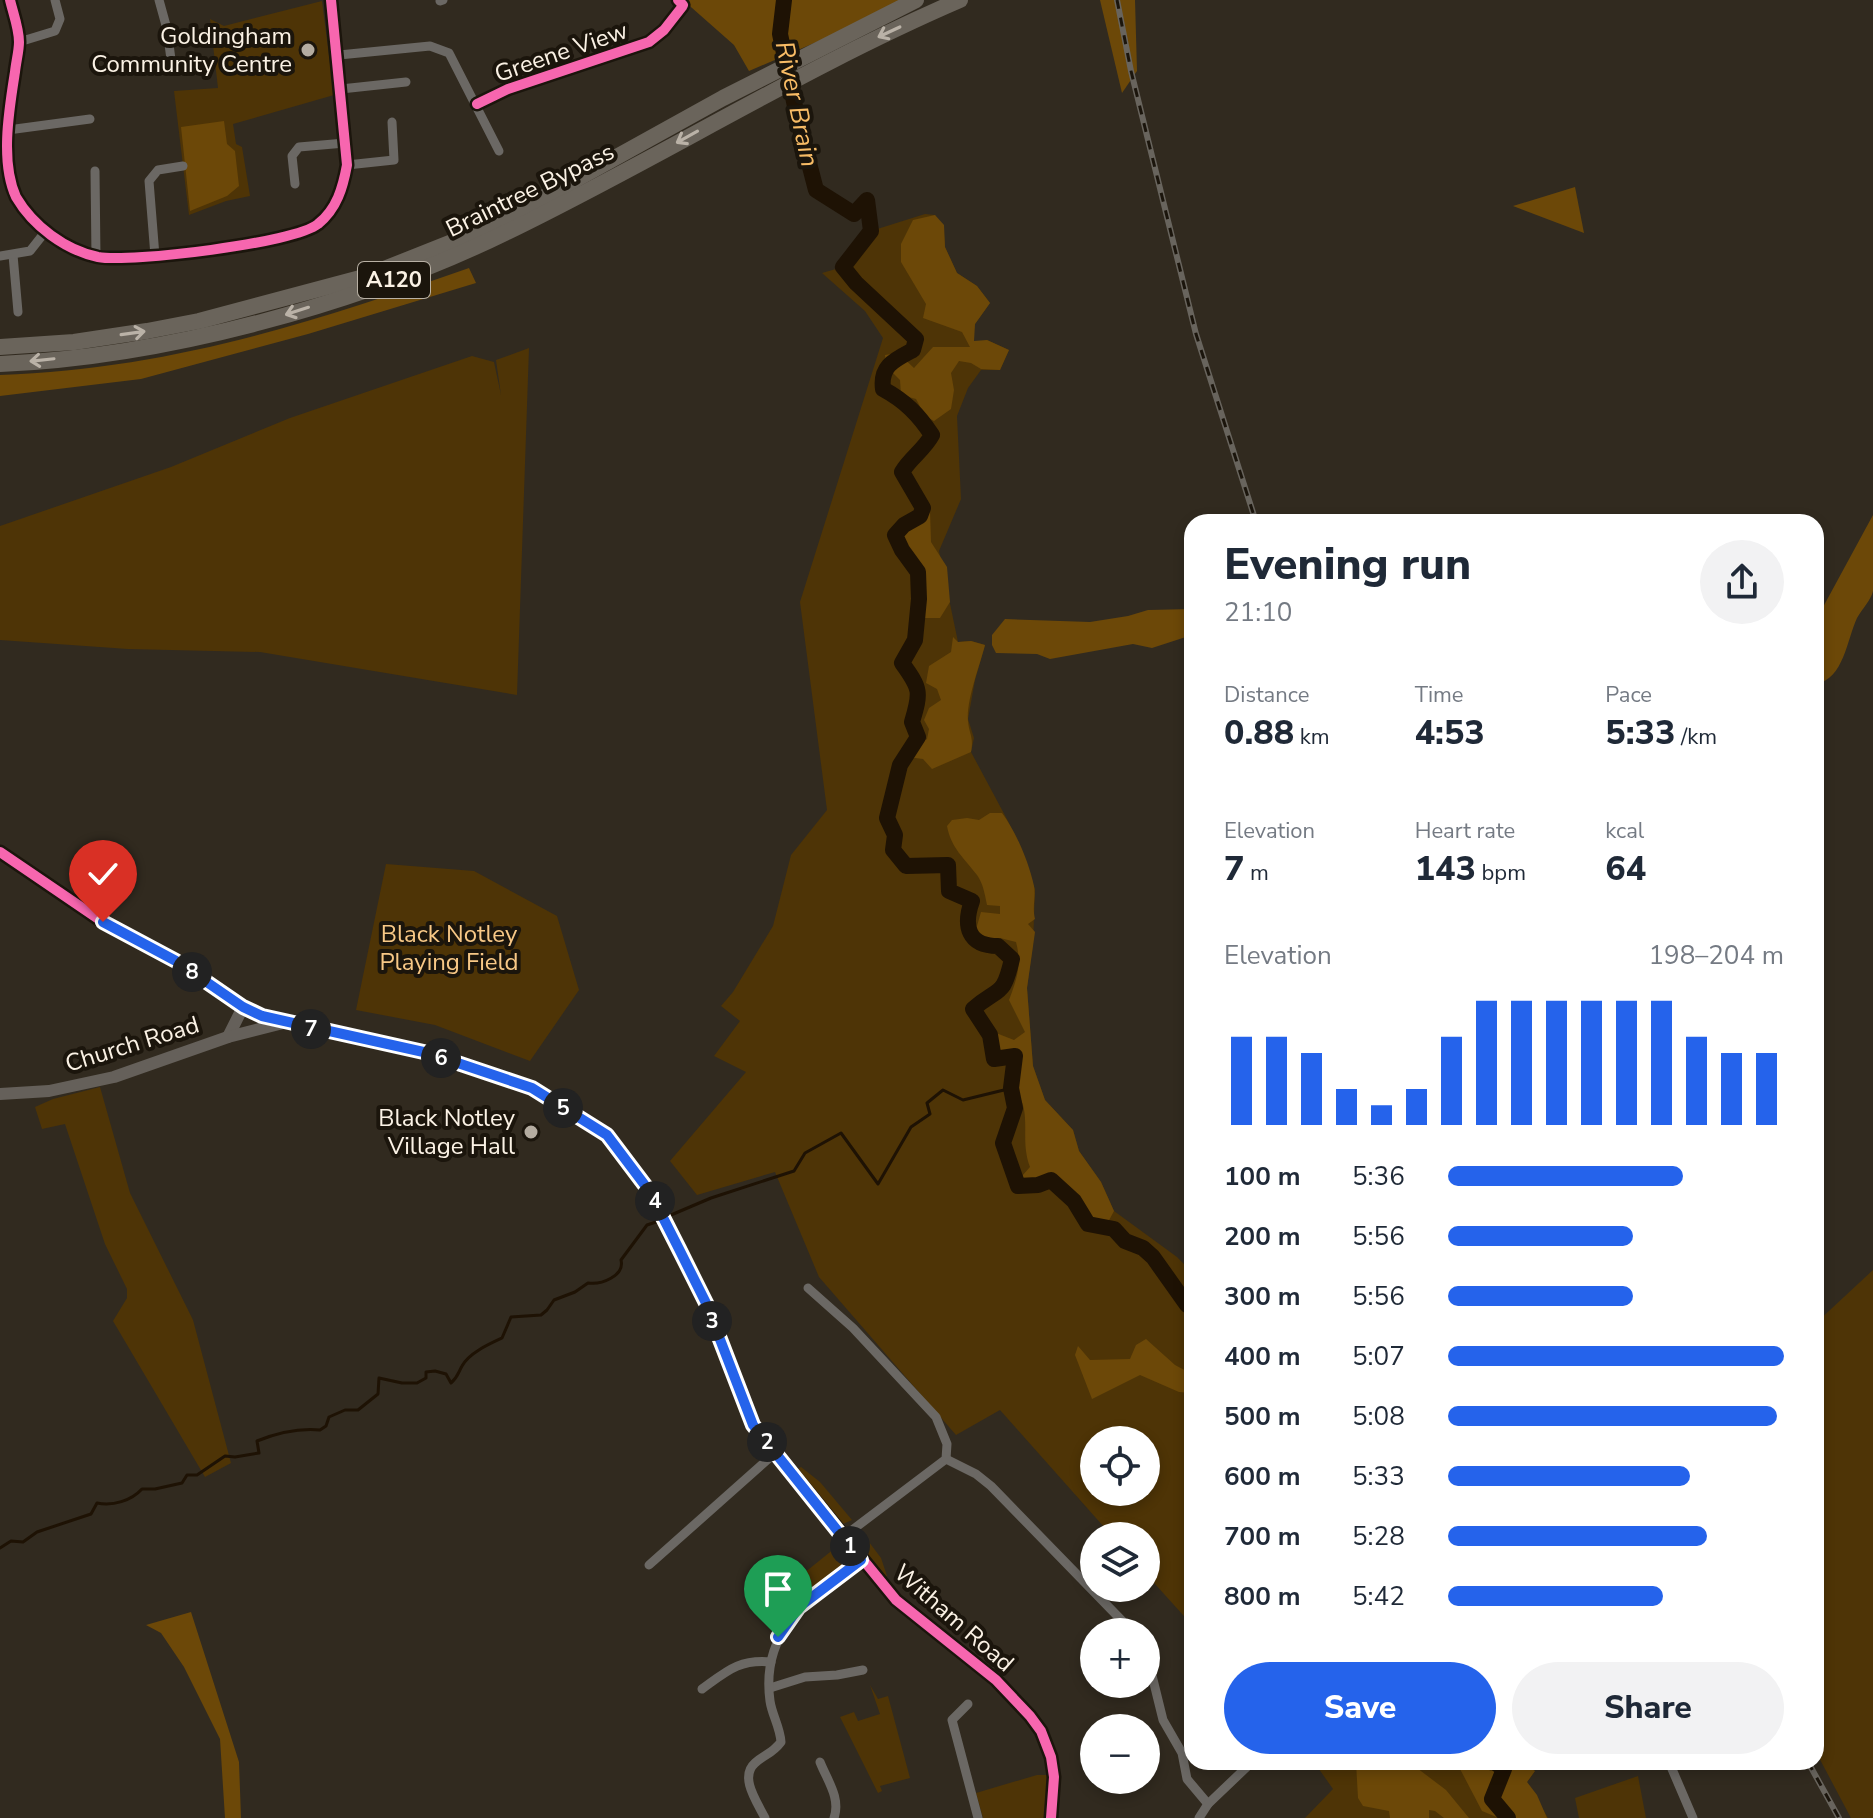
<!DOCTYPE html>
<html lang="en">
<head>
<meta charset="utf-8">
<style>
  :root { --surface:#fff; --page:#f2f2f3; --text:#1f2937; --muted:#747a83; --accent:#2563eb }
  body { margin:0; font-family:"Nunito Sans",sans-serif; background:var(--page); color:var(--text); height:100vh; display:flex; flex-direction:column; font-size:30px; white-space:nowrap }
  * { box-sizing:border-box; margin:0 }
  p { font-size:26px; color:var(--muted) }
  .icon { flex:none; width:44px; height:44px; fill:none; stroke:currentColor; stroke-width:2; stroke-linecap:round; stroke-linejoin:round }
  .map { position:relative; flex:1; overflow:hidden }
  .sheet { position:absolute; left:1184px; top:514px; width:640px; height:1256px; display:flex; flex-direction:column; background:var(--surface); border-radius:24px; box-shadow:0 4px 12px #0003 }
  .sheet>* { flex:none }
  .controls { position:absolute; left:1080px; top:1426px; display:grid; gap:16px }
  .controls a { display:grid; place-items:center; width:80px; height:80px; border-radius:50%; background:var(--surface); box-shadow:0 4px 12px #0003; font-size:40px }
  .pin { position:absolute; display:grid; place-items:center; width:68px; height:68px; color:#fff; margin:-82px -34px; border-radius:50% 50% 50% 0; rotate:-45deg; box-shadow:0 0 8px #0007 }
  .pin .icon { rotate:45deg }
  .km { position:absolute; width:40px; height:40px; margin:-20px; border-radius:50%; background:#222; color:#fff; font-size:22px; line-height:40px; text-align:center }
  .round { display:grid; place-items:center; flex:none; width:84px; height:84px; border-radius:42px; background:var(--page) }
  .headline { display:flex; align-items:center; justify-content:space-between; height:136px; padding:0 40px }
  h1 { font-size:44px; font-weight:800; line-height:60px }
  .stats { display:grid; grid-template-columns:repeat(3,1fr); gap:12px; height:136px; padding:8px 40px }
  .stats div { display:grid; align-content:center }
  .stats b { font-size:34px; font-weight:800 }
  .stats small { font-size:22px; font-weight:400 }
  .stats p { font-size:22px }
  .chart { height:224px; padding:16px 40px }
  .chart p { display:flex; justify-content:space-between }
  .chart svg { width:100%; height:144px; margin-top:8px; stroke:var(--accent); stroke-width:6 }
  .primary-button { display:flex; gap:16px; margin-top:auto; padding:16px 40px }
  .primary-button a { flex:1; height:92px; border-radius:48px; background:var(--accent); color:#fff; font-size:32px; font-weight:800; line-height:92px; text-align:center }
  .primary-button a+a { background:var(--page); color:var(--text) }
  ul { padding:0 40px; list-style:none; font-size:26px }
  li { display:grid; grid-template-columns:128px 96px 1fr; align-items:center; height:60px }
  li i { height:20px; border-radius:10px; background:var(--accent) }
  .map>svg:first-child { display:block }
  .green { fill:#4e3406; fill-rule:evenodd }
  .forest { fill:#6c4808 }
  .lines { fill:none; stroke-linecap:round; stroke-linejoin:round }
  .stream { stroke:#1e1204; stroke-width:3 }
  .river { stroke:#1e1204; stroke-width:16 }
  .street { stroke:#6b6864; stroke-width:9 }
  .secondary { stroke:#65605a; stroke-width:12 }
  .highway { stroke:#6a645b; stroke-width:16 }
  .rail-casing { stroke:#68645d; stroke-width:6 }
  .rail { stroke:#1b150c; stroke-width:3; stroke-dasharray:9; stroke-linecap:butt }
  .cycleway-casing { stroke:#1b150c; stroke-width:15 }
  .cycleway { stroke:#f766af; stroke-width:10 }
  .oneway { stroke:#bab2a7 }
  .route-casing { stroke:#fff; stroke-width:16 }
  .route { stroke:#2563eb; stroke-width:10 }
  .poi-dot { fill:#b4aca0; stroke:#1b150c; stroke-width:3 }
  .labels { text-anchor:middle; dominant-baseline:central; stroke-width:8; stroke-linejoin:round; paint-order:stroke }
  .shield { fill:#1b150c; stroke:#b8b0a4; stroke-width:2 }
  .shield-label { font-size:22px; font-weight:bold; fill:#fbf2e5 }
  .poi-label { font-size:24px; fill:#fbf2e5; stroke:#1b150c; text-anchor:end }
  .street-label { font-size:24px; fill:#fbf2e5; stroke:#1b150c }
  .park-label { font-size:24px; fill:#f8c886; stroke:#1b150c }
  .water-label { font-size:26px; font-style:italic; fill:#f8bc66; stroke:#1b150c }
</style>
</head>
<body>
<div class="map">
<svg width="1873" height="1818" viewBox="0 0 1873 1818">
  <rect width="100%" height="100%" fill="#312a1f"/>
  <g class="green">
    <polygon points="322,1 334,95 233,124 236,144 242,147 250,196 226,201 189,215 174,91 218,88 210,19 224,26"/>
    <path d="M925,214l10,1 9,19 1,13 12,26 20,13 13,17 -15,21 -4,23 16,-7 22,10 -9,20h-19l-13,18 -11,28 4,83 -22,52 19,91 13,-1 14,4 -10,35 -7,39 6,19 -3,14 38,71 26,66 -2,56 -6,43 6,78 12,34 28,30 6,21 22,31 13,29 63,46 15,15v353l-46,-51v-38h-34l-112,-126 -44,25 -137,-158 -44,-105 -78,23 -27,-34 76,-89 -32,-16 26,-35 -19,-15 12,-14 40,-66 18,-71 36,-45 -27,-208 83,-264 -18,-27 -43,-38 21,-6 28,-36zM1094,1440h52v52h-52z"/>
    <polygon points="529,348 517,695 260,652 128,649 0,640 0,526 171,467 290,418 472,356 494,362 501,395 496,360"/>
    <polygon points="386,864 474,871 557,916 579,990 530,1061 435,1025 356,1010"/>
    <polygon points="100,1087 130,1193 193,1320 231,1463 205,1477 113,1321 127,1298 127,1289 105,1244 65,1124 42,1129 35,1107 53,1099"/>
    <polygon points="1873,1270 1873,1818 1851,1818 1816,1752 1816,1323"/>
    <polygon points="801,1467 820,1482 852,1520 843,1524 837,1520 796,1470"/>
    <polygon points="860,1530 881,1558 887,1576 883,1579 855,1546 855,1534"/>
    <polygon points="840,1544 846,1553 844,1565 808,1593 801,1593 793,1582"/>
    <polygon points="870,1685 878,1699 888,1696 910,1778 880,1786 882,1791 878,1793 840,1717 854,1712 858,1721 880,1714"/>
    <polygon points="1314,1762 1493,1762 1525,1765 1535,1771 1527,1782 1548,1818 1305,1818 1333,1789"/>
    <polygon points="1037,1775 1051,1775 1045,1818 983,1818 976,1793"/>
    <polygon points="1638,1776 1646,1818 1579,1818 1575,1798"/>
  </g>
  <g class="forest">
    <polygon points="683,0 914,0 749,71 734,45"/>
    <polygon points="1100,0 1135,0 1137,71 1122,93"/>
    <polygon points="224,121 227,144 235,151 239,186 227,196 190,211 181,127"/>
    <polygon points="1575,187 1584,233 1513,206"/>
    <polygon points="935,215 944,225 945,247 957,273 977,286 990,303 975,324 974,341 987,340 1009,350 1000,370 981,369 971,363 959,361 951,373 954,390 951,409 934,421 925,416 916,399 901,395 900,380 886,366 885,355 898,353 914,368 933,347 970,347 962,332 923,318 926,304 901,262 901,244 913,220"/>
    <path d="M469,268l7,15 -168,51 -167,45 -141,17v-21c168,-6 312,-52 469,-107z"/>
    <path d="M930,511l1,31 16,25 3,35 -10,16h-17l-7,-11c11,-7 13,-29 5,-41 -8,-12 -18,-19 -22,-33z"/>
    <path d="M1873,515c0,21 0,57 0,76 -2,9 -11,18 -16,27 -10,21 -13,61 -41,66v-64z"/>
    <polygon points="1192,609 1192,635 1152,648 1133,644 1050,659 1037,654 996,653 992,645 992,635 1005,619 1090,622 1128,616 1148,610"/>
    <path d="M953,637l5,5 13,-1 14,4c-5,20 -19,56 -17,76 1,13 6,16 3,31l-39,17 -9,-10 -15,-2 -1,-12 13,-1 7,-5 2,-10 -5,-9 5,-12 12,-8 -4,-11 -11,-6 3,-17 22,-14z"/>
    <path d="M990,813h12c14,19 27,49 32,73 2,11 -2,21 1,33l-7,5 7,8 -8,56 6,78 12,34 28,30 6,21 22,31 13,29 -7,13 -13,-1 -35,-42 -26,9 -8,-1 -3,-13 8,-9c-11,-29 3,-53 -14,-76l4,-30 -31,-5 -2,-11 9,-12 18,7 11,-8 -16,-32c8,-21 13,-36 7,-58l-16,-4 -11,5 -14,-10 6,-21 19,2v-8l-13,-1c-2,-10 -4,-22 -10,-30 -13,-17 -26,-27 -30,-49l5,-6 15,-2 12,2z"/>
    <polygon points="1146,1339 1175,1365 1192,1374 1192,1393 1179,1392 1140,1375 1092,1399 1075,1355 1078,1346 1090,1360 1130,1359 1136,1345"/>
    <polygon points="191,1612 239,1762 241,1818 225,1818 220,1739 184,1667 161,1633 146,1625"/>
    <polygon points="1356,1762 1409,1762 1446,1790 1469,1818 1444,1818 1435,1811 1429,1810 1429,1818 1390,1818 1389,1811 1363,1806 1358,1798"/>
    <path d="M1448,1762h37l5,9c17,-5 30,-9 45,0l-8,11 10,13 10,23h-48l-17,-7 -23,-44z"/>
  </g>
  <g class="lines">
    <g class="stream">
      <polyline points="671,1215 711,1198 794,1171 805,1153 841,1133 878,1184 911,1127 930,1114 927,1103 943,1090 963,1100 1008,1089"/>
      <path d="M0,1548l11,-7 12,1 14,-10 54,-18 6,-11c16,3 34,-2 45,-14h13l27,-6 5,-8h10l28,-19 10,1 24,-4 -2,-12c20,-8 42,-13 63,-11l6,-4 3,-9 16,-7h13l20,-16 1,-16 23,5h15l9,-5v-6l9,-1 11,3 5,9c7,-6 7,-10 11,-17 7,-13 27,-22 40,-28l9,-21 30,-2 6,-5 7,-10 21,-8 13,-9c13,2 37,-7 33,-23l26,-35 9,-3"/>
    </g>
    <g class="river">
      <path d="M784,0l-4,34 18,87 18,69 38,24 13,-14 4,31 -28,36 13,16 60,56 -3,11c-19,10 -33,16 -30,39 22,12 35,25 49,46 -8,15 -22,23 -30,37l21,36 -3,8 -16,9 -9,10 7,15 16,22 1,27 -4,41 -13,23c19,26 19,29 10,59l6,15 -18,28 -13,53 8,17 -2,15 13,16 42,-1 1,26 23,10c-9,25 -4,45 26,45l14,13c-9,39 -12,27 -39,50l17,26 4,24 21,-3 -4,32 4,20 -12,35 15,43 20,-1 13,-5 23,21 14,23 26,5 11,12 18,7 10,9 34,48 5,1"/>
      <polyline points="1494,1762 1504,1769 1492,1799 1508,1818"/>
    </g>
    <g class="street">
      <path d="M10,0c3,13 9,28 9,42 0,9 -3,20 -4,30 -6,38 -15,90 1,125 17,29 49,53 82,60 32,6 197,-14 220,-33 19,-15 25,-37 29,-59l-16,-165"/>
      <polyline points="159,0 167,29 172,67"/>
      <polyline points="440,1 443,0"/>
      <polyline points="19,42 55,31 60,19 55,0"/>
      <polyline points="339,55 430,46 449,53 499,151"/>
      <polyline points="341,89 406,82"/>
      <polyline points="477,104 508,89 649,42 664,30 682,7 683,5 678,0"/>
      <polyline points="8,130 90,119"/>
      <polyline points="347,165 394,160 392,122"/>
      <polyline points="95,171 96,257"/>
      <polyline points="295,184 292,156 299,147 345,143"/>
      <polyline points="13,255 18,312"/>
      <polyline points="0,256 30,251 45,232"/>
      <polyline points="155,256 149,181 158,170 183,166"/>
      <polyline points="808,1288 853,1328 936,1417 947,1444 946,1459 843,1537"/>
      <polyline points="946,1459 976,1474 991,1486 1133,1632"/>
      <polyline points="649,1565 775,1453"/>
      <polyline points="1146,1651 1163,1720 1182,1753 1187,1779 1208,1804"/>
      <polyline points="770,1688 805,1677 837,1675 863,1670"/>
      <path d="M702,1689c25,-18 37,-30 69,-27"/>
      <polyline points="968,1704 952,1720 978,1818"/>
      <path d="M820,1762c7,18 21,36 14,56"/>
      <polyline points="1669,1762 1693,1818"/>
      <path d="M765,1818c-8,-16 -26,-41 -10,-55 10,-9 17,-9 26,-21 -1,-15 -9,-27 -11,-41 -10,-73 41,-103 91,-141"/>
      <polyline points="1199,1818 1208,1804 1252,1762"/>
    </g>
    <g class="secondary">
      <polyline points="0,852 103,922 176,961 243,1007 262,1016 428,1053 532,1088 607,1135 650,1192 679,1249 706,1303 753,1425 896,1600 996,1680 1030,1716 1041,1731 1051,1757 1054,1777 1051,1818"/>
      <polyline points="228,1037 243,1007"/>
      <polyline points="0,1094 49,1091 114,1077 228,1037 283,1023"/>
    </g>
    <g class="highway">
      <polyline points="0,347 74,342 147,331 199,321 364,277 490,227 723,98 916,0"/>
      <path d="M0,364c164,-7 360,-60 507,-132 153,-74 297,-165 453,-232"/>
    </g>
    <g class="rail-casing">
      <g id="rail">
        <polyline points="1117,0 1131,71 1196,334 1256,522"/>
        <polyline points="1808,1762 1839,1818"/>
      </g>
    </g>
    <use href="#rail" class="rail"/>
    <g class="cycleway-casing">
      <g id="cycleway">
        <path d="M10,0c3,13 9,28 9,42 0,9 -3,20 -4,30 -6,38 -15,90 1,125 17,29 49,53 82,60 32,6 197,-14 220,-33 19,-15 25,-37 29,-59l-16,-165"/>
        <polyline points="477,104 508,89 649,42 664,30 682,7 683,5 678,0"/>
        <polyline points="0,852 103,922 176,961 243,1007 262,1016 428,1053 532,1088 607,1135 650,1192 679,1249 706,1303 753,1425 896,1600 996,1680 1030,1716 1041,1731 1051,1757 1054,1777 1051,1818"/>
      </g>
    </g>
    <use href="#cycleway" class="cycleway"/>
  </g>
  <defs><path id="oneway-shaft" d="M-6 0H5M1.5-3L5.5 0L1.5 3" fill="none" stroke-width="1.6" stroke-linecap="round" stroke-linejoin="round" transform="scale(2)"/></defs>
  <g class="oneway">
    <use href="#oneway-shaft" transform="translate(889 32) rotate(155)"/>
    <use href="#oneway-shaft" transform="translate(687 137) rotate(151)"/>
    <use href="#oneway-shaft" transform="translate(297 311) rotate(162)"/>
    <use href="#oneway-shaft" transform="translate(133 333) rotate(-8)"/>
    <use href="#oneway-shaft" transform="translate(42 360) rotate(174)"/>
  </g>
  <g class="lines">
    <g class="route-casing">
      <polyline id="route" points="103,922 176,961 243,1007 262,1016 428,1053 532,1088 607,1135 650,1192 679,1249 706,1303 753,1425 861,1560 799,1607 778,1637"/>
    </g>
    <use href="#route" class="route"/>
  </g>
  <g class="poi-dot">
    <circle cx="308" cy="50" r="8"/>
    <circle cx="531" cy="1132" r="8"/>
  </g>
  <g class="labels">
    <rect class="shield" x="358" y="262" width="72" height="36" rx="6"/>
    <g class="shield-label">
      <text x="394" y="280">A120</text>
    </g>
    <g class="poi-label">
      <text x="292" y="36">Goldingham<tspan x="292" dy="28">Community Centre</tspan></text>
      <text x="515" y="1118">Black Notley<tspan x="515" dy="28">Village Hall</tspan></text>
    </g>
    <g class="street-label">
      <text transform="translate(561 52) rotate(-19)">Greene View</text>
      <text transform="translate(530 190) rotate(-26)">Braintree Bypass</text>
      <text transform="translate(132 1044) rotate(-17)">Church Road</text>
      <text transform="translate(954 1618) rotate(41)">Witham Road</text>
    </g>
    <g class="park-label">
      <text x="449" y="934">Black Notley<tspan x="449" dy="28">Playing Field</tspan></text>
    </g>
    <g class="water-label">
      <text transform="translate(797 104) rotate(78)">River Brain</text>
    </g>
  </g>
</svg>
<div class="controls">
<a><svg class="icon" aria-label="locate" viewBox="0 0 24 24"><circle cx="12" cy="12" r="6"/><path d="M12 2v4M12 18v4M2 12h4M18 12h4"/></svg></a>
<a><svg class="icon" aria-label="layers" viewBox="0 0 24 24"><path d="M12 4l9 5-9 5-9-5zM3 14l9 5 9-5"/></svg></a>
<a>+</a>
<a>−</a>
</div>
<div class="pin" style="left:778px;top:1637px;background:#1e9e55"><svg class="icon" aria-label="arrive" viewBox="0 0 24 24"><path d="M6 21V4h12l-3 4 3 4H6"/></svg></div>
<div class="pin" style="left:103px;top:922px;background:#d93025"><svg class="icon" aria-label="check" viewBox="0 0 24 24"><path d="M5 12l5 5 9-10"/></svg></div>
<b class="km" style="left:850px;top:1546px">1</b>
<b class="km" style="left:767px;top:1442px">2</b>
<b class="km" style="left:712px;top:1321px">3</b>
<b class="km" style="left:655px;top:1201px">4</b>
<b class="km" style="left:563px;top:1108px">5</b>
<b class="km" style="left:441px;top:1058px">6</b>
<b class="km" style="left:311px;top:1029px">7</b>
<b class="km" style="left:192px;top:972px">8</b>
<section class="sheet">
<div class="headline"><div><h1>Evening run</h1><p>21:10</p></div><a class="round"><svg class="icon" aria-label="share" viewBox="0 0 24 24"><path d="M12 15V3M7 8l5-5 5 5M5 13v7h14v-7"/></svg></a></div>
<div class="stats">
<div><p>Distance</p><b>0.88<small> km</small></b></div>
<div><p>Time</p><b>4:53</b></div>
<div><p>Pace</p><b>5:33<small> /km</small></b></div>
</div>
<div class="stats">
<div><p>Elevation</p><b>7<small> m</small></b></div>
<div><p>Heart rate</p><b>143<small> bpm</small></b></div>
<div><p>kcal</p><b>64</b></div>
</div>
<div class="chart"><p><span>Elevation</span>198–204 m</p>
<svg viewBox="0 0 160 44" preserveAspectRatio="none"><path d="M5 44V17M15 44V17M25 44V22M35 44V33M45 44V38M55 44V33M65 44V17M75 44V6M85 44V6M95 44V6M105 44V6M115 44V6M125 44V6M135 44V17M145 44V22M155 44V22"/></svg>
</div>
<ul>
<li><b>100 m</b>5:36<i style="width:70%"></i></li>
<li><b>200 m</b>5:56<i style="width:55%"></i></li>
<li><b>300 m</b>5:56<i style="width:55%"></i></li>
<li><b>400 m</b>5:07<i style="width:100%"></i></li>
<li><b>500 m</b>5:08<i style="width:98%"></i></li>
<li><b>600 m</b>5:33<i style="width:72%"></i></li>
<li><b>700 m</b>5:28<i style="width:77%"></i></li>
<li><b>800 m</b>5:42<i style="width:64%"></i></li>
</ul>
<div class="primary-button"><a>Save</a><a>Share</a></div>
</section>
</div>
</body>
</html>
